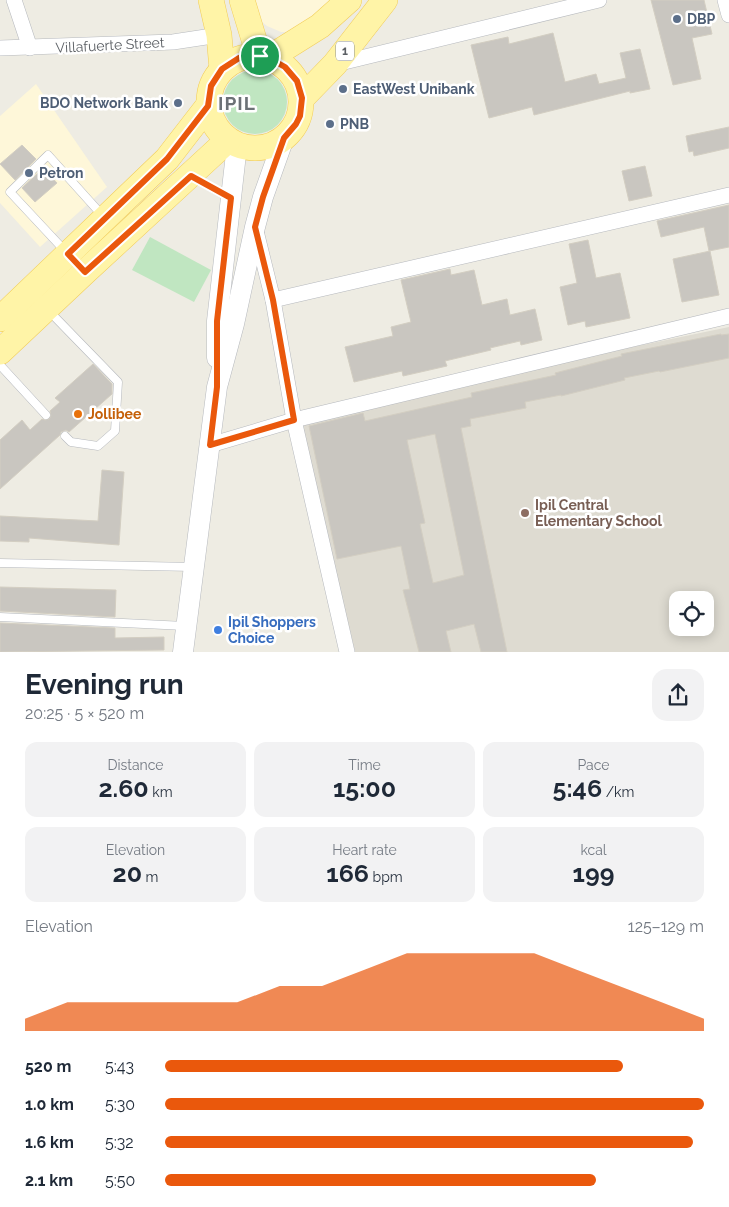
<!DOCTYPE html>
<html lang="en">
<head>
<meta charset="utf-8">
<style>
  :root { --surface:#fff; --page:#f2f2f3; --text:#1f2937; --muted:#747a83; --accent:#ea580c }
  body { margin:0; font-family:Raleway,sans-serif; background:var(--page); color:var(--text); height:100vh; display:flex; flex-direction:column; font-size:19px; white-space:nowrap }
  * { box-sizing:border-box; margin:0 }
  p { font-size:16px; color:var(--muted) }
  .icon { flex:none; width:28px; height:28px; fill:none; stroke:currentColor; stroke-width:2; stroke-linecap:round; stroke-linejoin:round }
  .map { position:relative; height:652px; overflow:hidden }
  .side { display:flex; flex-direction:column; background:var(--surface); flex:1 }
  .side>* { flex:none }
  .tools { position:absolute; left:669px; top:591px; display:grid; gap:10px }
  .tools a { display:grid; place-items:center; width:45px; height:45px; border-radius:10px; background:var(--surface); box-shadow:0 2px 12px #0003; font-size:25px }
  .pin { position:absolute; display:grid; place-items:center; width:42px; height:42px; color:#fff; margin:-21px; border:2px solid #fff; border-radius:50%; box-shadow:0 1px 5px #0007 }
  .round { display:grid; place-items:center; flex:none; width:52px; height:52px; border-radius:15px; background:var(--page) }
  .summary { display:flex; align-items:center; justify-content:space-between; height:85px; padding:0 25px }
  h1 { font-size:28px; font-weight:700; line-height:38px }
  .metrics { display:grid; grid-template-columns:repeat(3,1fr); gap:8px; height:85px; padding:5px 25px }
  .metrics div { display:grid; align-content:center; border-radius:12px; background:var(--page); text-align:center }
  .metrics b { font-size:25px; font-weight:700 }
  .metrics small { font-size:14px; font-weight:400 }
  .metrics p { font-size:14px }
  .chart { height:140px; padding:10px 25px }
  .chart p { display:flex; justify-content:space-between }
  .chart svg { width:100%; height:90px; margin-top:5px; fill:var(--accent); opacity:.7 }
  ul { padding:0 25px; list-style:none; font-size:16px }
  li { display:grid; grid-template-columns:80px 60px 1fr; align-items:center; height:38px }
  li i { height:12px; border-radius:6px; background:var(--accent) }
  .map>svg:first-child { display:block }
  .commercial { fill:#fef7d9 }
  .education { fill:#dedbd1; fill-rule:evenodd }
  .green { fill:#c0e6c1 }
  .building { fill:#c9c6c0; stroke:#d3cec2; fill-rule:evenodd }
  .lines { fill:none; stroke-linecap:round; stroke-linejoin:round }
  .service-casing { stroke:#b6b9be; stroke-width:9 }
  .minor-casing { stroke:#b6b9be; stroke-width:16 }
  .tertiary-casing { stroke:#b6b9be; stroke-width:21 }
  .primary-casing { stroke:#f2cd59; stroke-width:26 }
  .service { stroke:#fff; stroke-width:8 }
  .minor { stroke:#fff; stroke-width:15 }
  .tertiary { stroke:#fff; stroke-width:20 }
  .primary { stroke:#fff4a7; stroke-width:25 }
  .route-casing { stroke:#fff; stroke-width:10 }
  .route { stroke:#ea580c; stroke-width:6 }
  .service-dot { fill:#5c6f8a; stroke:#fff; stroke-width:2 }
  .food-dot { fill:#e8710a; stroke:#fff; stroke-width:2 }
  .education-dot { fill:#8d6e63; stroke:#fff; stroke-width:2 }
  .shop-dot { fill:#3f7fe0; stroke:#fff; stroke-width:2 }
  .labels { text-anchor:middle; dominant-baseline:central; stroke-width:5; stroke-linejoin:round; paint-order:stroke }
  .shield { fill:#fff; stroke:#8c8f92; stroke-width:1 }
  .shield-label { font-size:12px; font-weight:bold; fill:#5b5f64 }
  .service-label { font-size:14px; font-weight:bold; fill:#4e5e75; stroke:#fff; text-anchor:start }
  .street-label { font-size:14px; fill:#5b5f64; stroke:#fff }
  .food-label { font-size:14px; font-weight:bold; fill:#c56008; stroke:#fff; text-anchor:start }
  .education-label { font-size:14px; font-weight:bold; fill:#785e54; stroke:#fff; text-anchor:start }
  .shop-label { font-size:14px; font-weight:bold; fill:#366cbe; stroke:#fff; text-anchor:start }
  .district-label { font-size:19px; font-weight:bold; letter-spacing:1px; fill:#6c7176; stroke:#fff }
</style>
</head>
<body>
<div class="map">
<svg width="729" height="652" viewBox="0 0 729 652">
  <rect width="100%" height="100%" fill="#eeece3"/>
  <g class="commercial">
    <polygon points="246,0 342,0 296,32 281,32 267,26 256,17"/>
    <polygon points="36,84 107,187 40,247 0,203 0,116"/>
  </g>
  <path class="education" d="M729,327v325h-374l-54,-226 298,-72zM678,600h27v28h-27z"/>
  <g class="green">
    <circle cx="255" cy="102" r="32"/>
    <polygon points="150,237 211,270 194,302 132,270"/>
  </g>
  <g class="building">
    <polygon points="651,0 704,0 712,34 692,38 701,79 673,85"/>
    <polygon points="553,33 565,82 596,74 599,84 626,78 620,53 640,49 650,89 630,93 630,91 534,115 532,107 489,118 471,45 508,37 509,44"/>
    <polygon points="729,127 729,148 694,156 693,151 689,152 686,136"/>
    <polygon points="22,145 36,159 15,180 0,164"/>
    <polygon points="645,166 652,196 629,201 622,171"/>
    <polygon points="43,168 57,183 35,202 22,188"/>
    <polygon points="729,205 729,247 709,251 704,227 661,237 657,221"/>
    <polygon points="588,240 596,278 620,273 630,318 586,327 585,321 568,325 560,287 577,283 569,244"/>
    <polygon points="710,251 719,295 682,302 673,259"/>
    <polygon points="450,269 451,275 474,270 482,305 507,299 510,315 535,309 542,340 521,345 520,341 490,348 491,350 445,361 447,366 403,376 402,371 354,382 345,347 393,336 391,327 411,322 401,280"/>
    <path d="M721,334v1l8,-1v24l-69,14 -1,-1 -35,7 1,2 -64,16v-1l-36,7 1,6 -56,11 1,7 -10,2 46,224h-26l-7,-28 -28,7 5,21h-32l-16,-62 7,-1 -9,-43 -64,13 -28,-133 54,-13 2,8 107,-24 -1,-4 85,-18 -1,-2 67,-17 -1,-2zM435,434l29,141 -31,8 -13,-59 5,-1 -18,-83z"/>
    <polygon points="93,364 112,384 112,394 69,432 66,430 61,432 60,435 0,489 0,440 22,420 30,430 42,419 45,420 49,419 51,416 50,411 60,402 55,398"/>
    <polygon points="102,470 124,472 119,545 29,538 29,542 0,541 0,516 98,521"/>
    <polygon points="0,587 116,590 115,617 0,611"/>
    <polygon points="0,623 115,628 115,638 164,637 164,650 0,652"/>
  </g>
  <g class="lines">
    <g class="service-casing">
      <g id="service">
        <polyline points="193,177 230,198"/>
        <polyline points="66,252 10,192 48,155 102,215"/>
        <polyline points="49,311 118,382 115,431 98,446 71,442 65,436"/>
        <polyline points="0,365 46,415"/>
        <polyline points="0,563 193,567"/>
        <polyline points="0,617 185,626"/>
      </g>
    </g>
    <g class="minor-casing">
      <g id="minor">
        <polyline points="14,0 30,48"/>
        <polyline points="725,0 729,15"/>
        <polyline points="0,48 173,42 219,35"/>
        <polyline points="336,64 599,0"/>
        <polyline points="256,231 273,300 294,420 347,652"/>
        <polyline points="273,300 729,195"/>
        <polyline points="210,445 294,420 729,316"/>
      </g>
    </g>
    <g class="tertiary-casing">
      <g id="tertiary">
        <polyline points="217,358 217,321 237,145"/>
        <polyline points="183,652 217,387 234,324 255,227 263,197 284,138"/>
      </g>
    </g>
    <g class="primary-casing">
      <g id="primary">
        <polyline points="211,0 219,35 222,69"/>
        <polyline points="242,0 259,56"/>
        <circle cx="255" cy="102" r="46"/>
        <polyline points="269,58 320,26 349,0"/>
        <polyline points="302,98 335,64 385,0"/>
        <polyline points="0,319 167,159 208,106"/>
        <polyline points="0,352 85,272 228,140"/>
      </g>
    </g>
    <use href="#service" class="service"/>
    <use href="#minor" class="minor"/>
    <use href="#tertiary" class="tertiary"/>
    <use href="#primary" class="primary"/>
  </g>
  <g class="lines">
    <g class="route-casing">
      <polygon id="route" points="249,56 269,58 285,67 297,81 302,98 300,116 296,124 284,138 263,197 255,227 273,300 294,420 210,445 217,387 217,321 231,198 191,176 85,272 68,254 167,159 208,106 211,86 222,69 239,58"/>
    </g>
    <use href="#route" class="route"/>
  </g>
  <g class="service-dot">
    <circle cx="677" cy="19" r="5"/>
    <circle cx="343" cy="89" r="5"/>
    <circle cx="178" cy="103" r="5"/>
    <circle cx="330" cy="124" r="5"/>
    <circle cx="29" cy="173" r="5"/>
  </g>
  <circle class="food-dot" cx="78" cy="414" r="5"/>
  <circle class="education-dot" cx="525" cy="513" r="5"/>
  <circle class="shop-dot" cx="218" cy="630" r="5"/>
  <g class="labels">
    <rect class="shield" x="336" y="41.5" width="18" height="19" rx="4"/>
    <g class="shield-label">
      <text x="345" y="51">1</text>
    </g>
    <g class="service-label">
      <text x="687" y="19">DBP</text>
      <text x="353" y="89">EastWest Unibank</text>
      <text x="168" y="103" text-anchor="end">BDO Network Bank</text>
      <text x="340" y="124">PNB</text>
      <text x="39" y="173">Petron</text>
    </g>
    <g class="street-label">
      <text transform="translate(110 45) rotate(-3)">Villafuerte Street</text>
    </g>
    <g class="food-label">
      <text x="88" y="414">Jollibee</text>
    </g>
    <g class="education-label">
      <text x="535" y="505">Ipil Central<tspan x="535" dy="16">Elementary School</tspan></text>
    </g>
    <g class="shop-label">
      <text x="228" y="622">Ipil Shoppers<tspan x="228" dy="16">Choice</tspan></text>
    </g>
    <g class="district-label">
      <text x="237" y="103">IPIL</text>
    </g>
  </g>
</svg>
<div class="tools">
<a><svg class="icon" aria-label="locate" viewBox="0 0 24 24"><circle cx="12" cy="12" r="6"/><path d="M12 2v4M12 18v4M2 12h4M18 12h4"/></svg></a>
</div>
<div class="pin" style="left:260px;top:56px;background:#1e9e55"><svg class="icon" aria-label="arrive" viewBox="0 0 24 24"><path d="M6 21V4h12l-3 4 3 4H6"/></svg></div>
</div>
<section class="side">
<div class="summary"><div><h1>Evening run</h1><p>20:25 · 5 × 520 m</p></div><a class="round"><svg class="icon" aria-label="share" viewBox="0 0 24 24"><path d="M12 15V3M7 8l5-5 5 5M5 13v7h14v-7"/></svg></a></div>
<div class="metrics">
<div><p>Distance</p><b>2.60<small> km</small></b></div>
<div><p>Time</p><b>15:00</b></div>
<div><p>Pace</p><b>5:46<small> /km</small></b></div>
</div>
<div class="metrics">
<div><p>Elevation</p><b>20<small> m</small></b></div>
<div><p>Heart rate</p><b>166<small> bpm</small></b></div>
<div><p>kcal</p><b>199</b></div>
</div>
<div class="chart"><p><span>Elevation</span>125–129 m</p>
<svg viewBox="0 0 160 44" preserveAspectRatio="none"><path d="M0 44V38L10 30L20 30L30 30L40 30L50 30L60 22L70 22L80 14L90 6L100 6L110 6L120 6L130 14L140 22L150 30L160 38V44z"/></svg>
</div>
<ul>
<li><b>520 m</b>5:43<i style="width:85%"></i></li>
<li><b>1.0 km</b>5:30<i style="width:100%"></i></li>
<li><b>1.6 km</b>5:32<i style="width:98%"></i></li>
<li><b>2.1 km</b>5:50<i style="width:80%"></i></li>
</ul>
</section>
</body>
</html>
